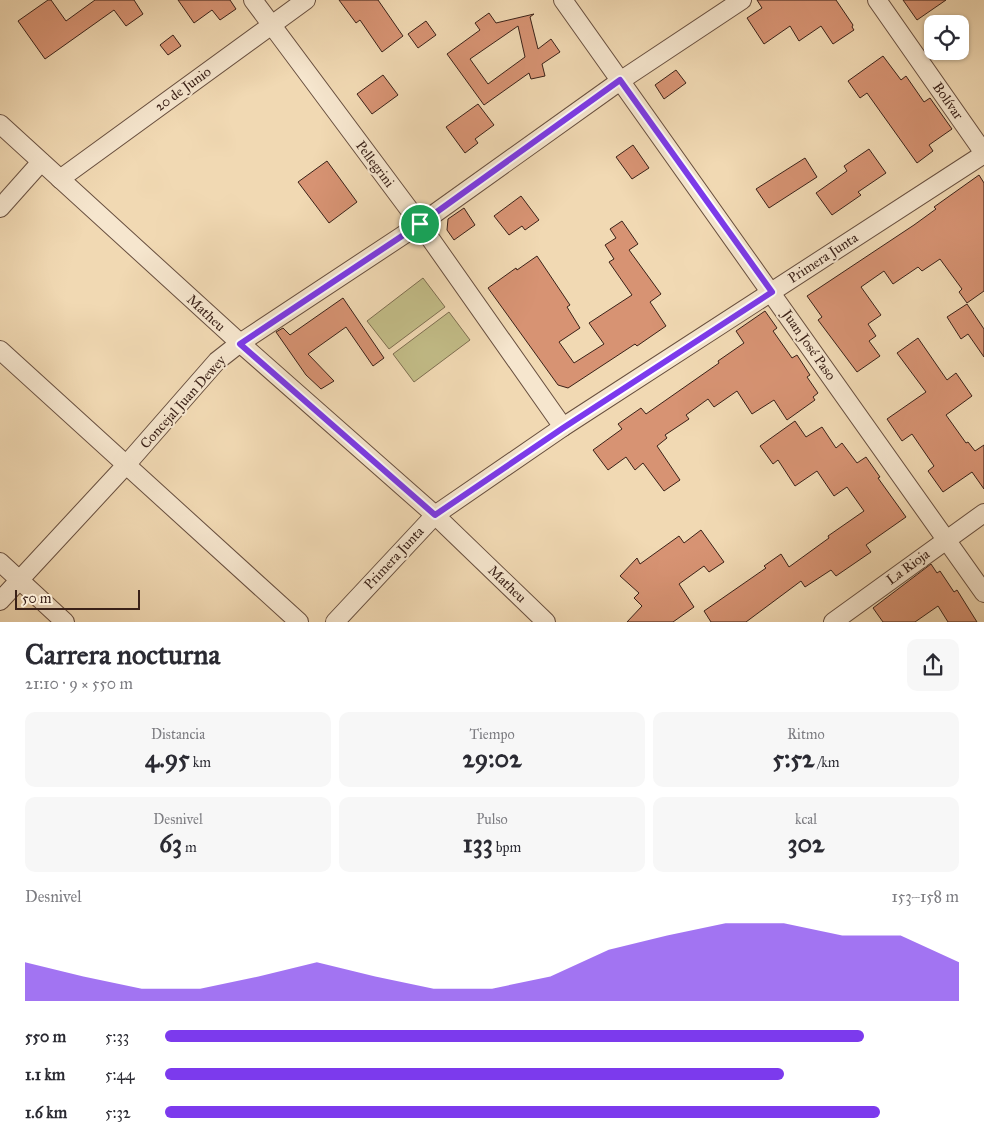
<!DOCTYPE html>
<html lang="es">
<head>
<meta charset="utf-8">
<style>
  :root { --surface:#fff; --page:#f7f7f7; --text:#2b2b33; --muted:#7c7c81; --accent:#7c3aed }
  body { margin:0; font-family:"IM FELL Great Primer",serif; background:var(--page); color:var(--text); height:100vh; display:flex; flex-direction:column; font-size:19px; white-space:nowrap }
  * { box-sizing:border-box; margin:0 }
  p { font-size:16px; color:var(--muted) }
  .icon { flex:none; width:28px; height:28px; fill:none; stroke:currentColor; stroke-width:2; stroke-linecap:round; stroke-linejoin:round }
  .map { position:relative; height:622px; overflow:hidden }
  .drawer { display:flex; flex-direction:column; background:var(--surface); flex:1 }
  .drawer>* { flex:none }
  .tools { position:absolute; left:924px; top:15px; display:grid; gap:10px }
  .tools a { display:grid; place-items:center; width:45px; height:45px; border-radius:10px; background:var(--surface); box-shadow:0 1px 4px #0004; font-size:25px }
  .scale { position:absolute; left:15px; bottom:12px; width:125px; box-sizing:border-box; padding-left:5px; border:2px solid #3a2118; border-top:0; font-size:14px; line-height:18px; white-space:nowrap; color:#3a2118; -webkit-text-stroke:4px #f6e6ce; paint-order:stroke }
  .pin { position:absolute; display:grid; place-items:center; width:42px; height:42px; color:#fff; margin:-21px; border:2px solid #fff; border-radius:50%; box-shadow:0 1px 5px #0007 }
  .round { display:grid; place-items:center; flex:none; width:52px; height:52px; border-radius:10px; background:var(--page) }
  .head { display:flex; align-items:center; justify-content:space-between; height:85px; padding:0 25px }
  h1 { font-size:28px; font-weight:800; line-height:38px }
  .stats { display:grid; grid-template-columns:repeat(3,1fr); gap:8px; height:85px; padding:5px 25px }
  .stats div { display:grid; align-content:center; border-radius:10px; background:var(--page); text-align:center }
  .stats b { font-size:25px; font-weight:800 }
  .stats small { font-size:14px; font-weight:400 }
  .stats p { font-size:14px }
  .chart { height:140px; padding:10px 25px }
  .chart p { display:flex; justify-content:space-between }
  .chart svg { width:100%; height:90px; margin-top:5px; fill:var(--accent); opacity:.7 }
  ul { padding:0 25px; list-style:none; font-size:16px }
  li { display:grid; grid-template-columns:80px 60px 1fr; align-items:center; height:38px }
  li i { height:12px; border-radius:6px; background:var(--accent) }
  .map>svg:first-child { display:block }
  .pitch { fill:#c2bc87; stroke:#7e6e50 }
  .building { fill:#d79373; stroke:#3a2118; fill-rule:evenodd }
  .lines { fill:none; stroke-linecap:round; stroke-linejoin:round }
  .minor-casing { stroke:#684f3f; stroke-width:20 }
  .minor { stroke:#f6e6ce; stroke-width:18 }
  .route-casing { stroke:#fff; stroke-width:10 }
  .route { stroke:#7c3aed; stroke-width:6 }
  .labels { text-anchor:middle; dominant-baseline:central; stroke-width:4.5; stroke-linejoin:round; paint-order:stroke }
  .street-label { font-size:14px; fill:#3a2118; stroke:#f6e6ce }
</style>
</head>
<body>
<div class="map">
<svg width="984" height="622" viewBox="0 0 984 622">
  <rect width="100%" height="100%" fill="#f1d9b3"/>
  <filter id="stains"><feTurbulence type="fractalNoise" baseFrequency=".004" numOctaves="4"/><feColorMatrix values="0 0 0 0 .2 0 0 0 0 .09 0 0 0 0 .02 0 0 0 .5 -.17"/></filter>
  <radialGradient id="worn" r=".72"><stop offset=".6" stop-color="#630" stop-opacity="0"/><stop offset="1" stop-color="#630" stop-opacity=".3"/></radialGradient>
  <g class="pitch">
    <polygon points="423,278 445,307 389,349 367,321"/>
    <polygon points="449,312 470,340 414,382 393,354"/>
  </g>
  <g class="building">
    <polygon points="48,0 51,0 66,21 95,0 134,0 143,14 126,26 114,10 45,59 18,21"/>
    <polygon points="178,0 230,0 236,9 220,20 212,10 194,23"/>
    <polygon points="339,0 378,0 403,36 382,52 360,20 356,23"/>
    <polygon points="757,0 836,0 853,25 852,27 854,30 833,44 821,26 799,41 790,26 764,44 747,18 762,8"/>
    <polygon points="903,0 946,0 917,20"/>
    <path d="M489,13l7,10 38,-9 -4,3 8,32 13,-10 9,13 -18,12 3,12 -14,3 -2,-6 -45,32 -37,-51 33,-24 -5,-7zM518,26l7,31 -37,27 -18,-25z"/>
    <polygon points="426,21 436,35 418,48 408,34"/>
    <polygon points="173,35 181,46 168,55 160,45"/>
    <polygon points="883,56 901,80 906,76 924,102 930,98 952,129 929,145 933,151 917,163 867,93 860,98 848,81"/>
    <polygon points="676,70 686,83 664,99 655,85"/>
    <polygon points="383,75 398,95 372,114 357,94"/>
    <polygon points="478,104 494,125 475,139 478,143 465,153 446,127"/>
    <polygon points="633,145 649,168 632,179 616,157"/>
    <polygon points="869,149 886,173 858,192 861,195 832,215 816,193 847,171 844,166"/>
    <polygon points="805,158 817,177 769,208 756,189"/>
    <polygon points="327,161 357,202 329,223 298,182"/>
    <polygon points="979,175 984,183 984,291 967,303 959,292 962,289 940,259 922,271 918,267 893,284 884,271 861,287 881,315 868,324 876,336 869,341 880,356 857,372 818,320 822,317 807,296 914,225 936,209 934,207"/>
    <polygon points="521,196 539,220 525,230 522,226 509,235 494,216"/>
    <polygon points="464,208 475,225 454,240 447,230 448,219"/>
    <polygon points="622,221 638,244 629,250 661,294 650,302 666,326 637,346 635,344 568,388 558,385 488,288 516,268 517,270 537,256 570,305 567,307 580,328 559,342 574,363 604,344 589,323 632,295 609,262 614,259 605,245 616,238 610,229"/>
    <polygon points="343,298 384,358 373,366 346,327 308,354 334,381 321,389 306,375 276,332 283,328 290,335"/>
    <polygon points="967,304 984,329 984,357 968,334 961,339 947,317"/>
    <polygon points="765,311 777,328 773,331 792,358 797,355 810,375 807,377 818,393 813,397 815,400 787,420 774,400 752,414 737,391 714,407 708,399 686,415 689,419 665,435 667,438 657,446 680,480 664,491 643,463 635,470 626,457 608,470 593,450 622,429 618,424 641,408 646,414 719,363 718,361 744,343 736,331"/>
    <polygon points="918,338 947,380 956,373 972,396 946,415 966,443 968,442 975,451 984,445 984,489 972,472 943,492 928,471 934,466 912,434 902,441 887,419 926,392 897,353"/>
    <polygon points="795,421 806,437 822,427 836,448 842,443 857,463 866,457 880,477 878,478 906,517 866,545 871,552 836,576 831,570 805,587 801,581 746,622 711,622 704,611 766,568 764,566 781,554 789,567 829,538 828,536 864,511 847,487 834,496 817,471 795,486 778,460 773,464 760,446"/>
    <polygon points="701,530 724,562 709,572 704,566 679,584 694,607 673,622 627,622 642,606 634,598 639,593 620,576 637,558 640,564 679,536 684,543"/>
    <polygon points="931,564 937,573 940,571 954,592 957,590 977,622 948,622 938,606 915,622 883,622 873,608"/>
  </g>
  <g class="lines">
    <g class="minor-casing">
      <g id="minor">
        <polyline points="253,0 420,224 563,427"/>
        <polyline points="563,0 984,593"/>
        <polyline points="877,0 984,153"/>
        <polyline points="0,124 240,343 435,515 546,622"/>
        <polyline points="60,179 306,0"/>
        <polyline points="0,208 41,162"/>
        <polyline points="0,350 299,622"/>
        <polyline points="0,562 65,622"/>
        <polyline points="0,601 126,465 217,361 240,343 420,224 620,81 742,0"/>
        <polyline points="335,622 435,515 563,427 984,154"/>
        <polyline points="833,622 984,513"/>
      </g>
    </g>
    <use href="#minor" class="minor"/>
  </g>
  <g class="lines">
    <g class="route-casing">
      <polygon id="route" points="620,80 772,292 563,428 435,515 240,344 420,224"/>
    </g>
    <use href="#route" class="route"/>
  </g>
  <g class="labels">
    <g class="street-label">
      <text transform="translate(183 89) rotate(-36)">20 de Junio</text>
      <text transform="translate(948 101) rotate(55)">Bolívar</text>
      <text transform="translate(375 164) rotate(53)">Pellegrini</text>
      <text transform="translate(823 258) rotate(-33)">Primera Junta</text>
      <text transform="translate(206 313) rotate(43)">Matheu</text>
      <text transform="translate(809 345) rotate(55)">Juan José Paso</text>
      <text transform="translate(183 402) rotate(-48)">Concejal Juan Dewey</text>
      <text transform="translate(394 558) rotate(-47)">Primera Junta</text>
      <text transform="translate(908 567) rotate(-36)">La Rioja</text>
      <text transform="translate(507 584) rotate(44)">Matheu</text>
    </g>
  </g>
  <rect width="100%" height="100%" filter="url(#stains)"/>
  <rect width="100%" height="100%" fill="url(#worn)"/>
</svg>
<div class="tools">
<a><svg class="icon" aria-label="locate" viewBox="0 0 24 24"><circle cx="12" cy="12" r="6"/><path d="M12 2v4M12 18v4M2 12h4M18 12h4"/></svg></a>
</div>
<div class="scale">50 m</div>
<div class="pin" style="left:420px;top:224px;background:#1e9e55"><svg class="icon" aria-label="arrive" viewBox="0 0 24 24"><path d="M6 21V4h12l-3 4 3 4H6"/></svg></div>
</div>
<section class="drawer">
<div class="head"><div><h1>Carrera nocturna</h1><p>21:10 · 9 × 550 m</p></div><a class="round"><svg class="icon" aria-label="share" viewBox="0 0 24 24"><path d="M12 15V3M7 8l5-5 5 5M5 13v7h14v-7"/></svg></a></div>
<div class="stats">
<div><p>Distancia</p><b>4.95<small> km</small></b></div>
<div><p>Tiempo</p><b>29:02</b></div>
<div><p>Ritmo</p><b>5:52<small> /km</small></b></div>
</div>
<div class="stats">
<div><p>Desnivel</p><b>63<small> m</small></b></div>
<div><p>Pulso</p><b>133<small> bpm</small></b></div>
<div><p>kcal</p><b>302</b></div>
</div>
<div class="chart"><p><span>Desnivel</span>153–158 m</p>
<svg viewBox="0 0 160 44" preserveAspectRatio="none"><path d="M0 44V25L10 32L20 38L30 38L40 32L50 25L60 32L70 38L80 38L90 32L100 19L110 12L120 6L130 6L140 12L150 12L160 25V44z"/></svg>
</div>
<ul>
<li><b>550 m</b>5:33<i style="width:88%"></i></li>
<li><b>1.1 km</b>5:44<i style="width:78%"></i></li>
<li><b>1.6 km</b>5:32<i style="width:90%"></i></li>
</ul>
</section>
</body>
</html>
